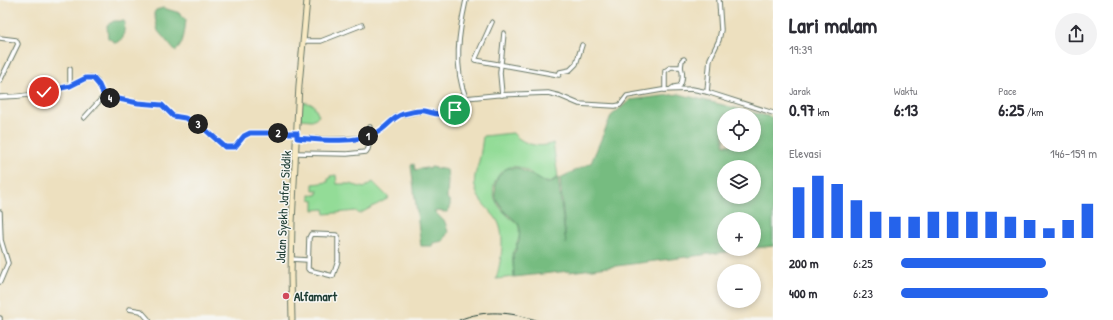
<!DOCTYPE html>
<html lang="id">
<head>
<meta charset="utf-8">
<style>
  :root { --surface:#fff; --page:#f2f2f3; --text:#2b2b33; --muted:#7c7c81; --accent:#2563eb }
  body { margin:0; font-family:"Patrick Hand",sans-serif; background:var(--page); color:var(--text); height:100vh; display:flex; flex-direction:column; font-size:15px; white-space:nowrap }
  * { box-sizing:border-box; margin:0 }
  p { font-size:13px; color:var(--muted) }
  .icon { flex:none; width:22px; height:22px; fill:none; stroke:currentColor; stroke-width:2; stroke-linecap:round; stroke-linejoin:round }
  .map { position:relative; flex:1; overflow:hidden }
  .details { display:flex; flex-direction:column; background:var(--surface); width:340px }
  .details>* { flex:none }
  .controls { position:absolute; left:717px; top:108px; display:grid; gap:8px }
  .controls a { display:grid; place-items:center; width:44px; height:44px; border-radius:50%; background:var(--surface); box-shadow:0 2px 6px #0003; font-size:20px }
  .pin { position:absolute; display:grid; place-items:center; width:34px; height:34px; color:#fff; margin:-17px; border:2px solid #fff; border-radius:50%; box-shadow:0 1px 4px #0007 }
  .km { position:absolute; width:20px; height:20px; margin:-10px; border-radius:50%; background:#222; color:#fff; font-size:11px; line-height:20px; text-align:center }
  .round { display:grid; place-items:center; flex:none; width:42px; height:42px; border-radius:21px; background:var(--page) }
  .head { display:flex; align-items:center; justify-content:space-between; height:68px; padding:0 16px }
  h1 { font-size:22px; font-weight:700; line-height:30px }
  .metrics { display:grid; grid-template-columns:repeat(3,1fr); gap:6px; height:68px; padding:4px 16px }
  .metrics div { display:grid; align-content:center }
  .metrics b { font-size:17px; font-weight:700 }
  .metrics small { font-size:11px; font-weight:400 }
  .metrics p { font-size:11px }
  .chart { height:112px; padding:8px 16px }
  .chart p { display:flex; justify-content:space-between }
  .chart svg { width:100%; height:72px; margin-top:4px; stroke:var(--accent); stroke-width:6 }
  ul { padding:0 16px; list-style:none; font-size:13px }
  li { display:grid; grid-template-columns:64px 48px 1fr; align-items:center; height:30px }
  li i { height:10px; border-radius:5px; background:var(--accent) }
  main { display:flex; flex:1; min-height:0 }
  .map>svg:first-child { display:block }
  .green { fill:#93dc97; stroke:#598c66 }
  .forest { fill:#76bc80; stroke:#4a7c5a; fill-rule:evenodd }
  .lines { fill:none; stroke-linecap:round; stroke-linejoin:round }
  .street-casing { stroke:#677665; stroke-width:5.5 }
  .secondary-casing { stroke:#677665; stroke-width:7 }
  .street { stroke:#fff; stroke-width:3.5 }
  .secondary { stroke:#f7e9c3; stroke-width:5 }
  .rail { stroke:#1f3d34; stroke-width:1 }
  .route-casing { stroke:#fff; stroke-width:8 }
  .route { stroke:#2563eb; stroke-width:5 }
  .poi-dot { fill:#d1495b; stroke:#f6f6f2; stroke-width:1.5 }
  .labels { text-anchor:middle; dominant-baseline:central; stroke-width:3; stroke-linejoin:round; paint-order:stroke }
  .street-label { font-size:13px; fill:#1f3d34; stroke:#f6f6f2 }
  .poi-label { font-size:13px; font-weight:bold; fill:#1f3d34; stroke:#f6f6f2; text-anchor:start }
</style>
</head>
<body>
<main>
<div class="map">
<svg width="773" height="320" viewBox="0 0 773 320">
  <rect width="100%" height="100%" fill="#f6f6f2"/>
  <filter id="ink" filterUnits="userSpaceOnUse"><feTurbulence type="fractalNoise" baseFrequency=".025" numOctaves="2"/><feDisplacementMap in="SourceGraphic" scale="8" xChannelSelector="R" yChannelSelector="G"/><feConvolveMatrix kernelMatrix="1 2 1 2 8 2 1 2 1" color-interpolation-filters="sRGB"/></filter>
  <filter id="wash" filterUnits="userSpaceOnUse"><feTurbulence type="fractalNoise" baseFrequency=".012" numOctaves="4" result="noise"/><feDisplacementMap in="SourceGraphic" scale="16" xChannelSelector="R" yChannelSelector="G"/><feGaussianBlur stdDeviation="0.9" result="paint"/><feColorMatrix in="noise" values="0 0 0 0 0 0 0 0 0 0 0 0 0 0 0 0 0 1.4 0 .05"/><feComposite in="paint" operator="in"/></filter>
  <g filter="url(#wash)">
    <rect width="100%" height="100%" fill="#ede0bf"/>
    <g class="green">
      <polygon points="301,102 313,104 319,116 312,120 300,119"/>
      <path d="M513,133c9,11 27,16 40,10l5,34 -8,5h-5c-9,-3 -17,-13 -27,-15 -18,-4 -30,20 -22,34 4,9 14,17 22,23 2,6 2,16 -2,20l1,3 -5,6 2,24 -18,2c5,-17 11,-47 -1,-62 -8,-10 -17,-16 -20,-30 -2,-10 2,-17 4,-26 2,-8 3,-17 4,-25z"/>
      <polygon points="336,175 337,184 350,184 364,188 373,182 389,198 359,214 356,211 325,214 324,209 314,210 314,200 310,199 310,195 317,195 318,190 313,190 313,184 328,182 328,179 330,178 330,176"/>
    </g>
    <g class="forest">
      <path d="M163,8l17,5 6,6c-1,9 -2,28 -11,32l-17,-20 -4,-18 2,-3z"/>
      <polygon points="114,21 124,21 125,23 123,38 116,43 108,38 107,25"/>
      <path d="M679,94l92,23 2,5v124l-19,2v-29h-30v30h25l-180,23v-1l-55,6 -1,-24 2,-1 2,-5v-3l2,-2 1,-14 -2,-5 -13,-11 -8,-11 -2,-7 1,-11 2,-6 5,-6 5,-3h10l28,15h4l8,-5 8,66 -6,-66 31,-15 20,-47 19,-16zM724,115h30v30h-30zM724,167h30v30h-30z"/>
      <path d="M414,164l1,6 11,-2 4,1 1,-2 16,3c2,10 0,19 0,28l3,4v6l-3,4 -13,-1 11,11 3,10 -5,9 -10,2 -1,3h-11l-10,-81z"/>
    </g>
  </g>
  <g filter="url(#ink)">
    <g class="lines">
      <g class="street-casing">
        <g id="street">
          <polyline points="492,22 475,60 559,75 560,72 570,70 576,64 582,45"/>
          <polyline points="0,38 16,40 18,44 0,81"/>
          <polyline points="304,41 321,41 362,25"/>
          <polyline points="70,85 70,69"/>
          <path d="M671,89l3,-2 6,-1c3,-6 3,-13 1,-19"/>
          <polyline points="665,90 665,71 671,67 681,67 682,60 684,59"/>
          <polyline points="707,92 710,59 719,40 721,30 719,0"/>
          <polyline points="502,95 500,73 504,33"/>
          <path d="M0,97c23,0 46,-4 68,-11 8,-2 15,-8 23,-9l6,4 7,15 34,7 23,2 12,11 12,2 15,7 25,22h10l9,-11 6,-3h47"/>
          <path d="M466,98c-13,-31 -7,-66 0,-98"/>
          <polyline points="84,118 104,96"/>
          <path d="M297,138c25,2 49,2 74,-2l-1,-9"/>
          <polyline points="296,153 347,154 366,152 368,149 371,136 382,130 393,119 397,116 422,111 432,113 445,113 459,107 466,98 496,95 548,93 560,96 579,104 615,106 620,105 627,96 662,90 692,89 707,92 773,113"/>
          <polyline points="0,212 1,240 8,263 0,282"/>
          <polygon points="311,234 336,235 338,236 338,261 333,276 309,270 308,269 309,238"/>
          <polyline points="291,259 307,260"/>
          <polyline points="129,309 141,311 149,320"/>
          <polyline points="0,318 0,320"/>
        </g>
      </g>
      <g class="secondary-casing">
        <polyline id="secondary" points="292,320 291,276 292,223 299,85 307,0"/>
      </g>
      <use href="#street" class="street"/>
      <use href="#secondary" class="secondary"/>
      <path class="rail" d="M459,320c26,-11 51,-8 77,0"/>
    </g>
  </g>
  <g class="lines" filter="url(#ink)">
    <g class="route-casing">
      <path id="route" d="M44,92l26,-6 16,-8h7l6,7 5,11 34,7 24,2 11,11 12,2 15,7 25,22h10l9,-11 6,-3h47v5c23,2 58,6 79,-5 11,-5 15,-15 27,-19 6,-1 15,-4 22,-3 5,1 9,3 15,3 5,-1 10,-3 15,-4"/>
    </g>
    <use href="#route" class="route"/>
  </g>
  <circle class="poi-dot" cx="286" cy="296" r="4"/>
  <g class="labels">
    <g class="street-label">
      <text transform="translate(283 207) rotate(-87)">Jalan Syekh Jafar Siddik</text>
    </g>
    <g class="poi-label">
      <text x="294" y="296">Alfamart</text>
    </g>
  </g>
</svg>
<div class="controls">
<a><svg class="icon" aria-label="locate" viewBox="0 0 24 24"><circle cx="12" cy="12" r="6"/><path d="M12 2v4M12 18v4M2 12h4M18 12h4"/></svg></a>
<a><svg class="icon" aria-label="layers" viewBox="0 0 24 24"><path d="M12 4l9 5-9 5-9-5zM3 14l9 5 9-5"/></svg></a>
<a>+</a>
<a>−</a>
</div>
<div class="pin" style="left:455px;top:110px;background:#1e9e55"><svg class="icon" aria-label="arrive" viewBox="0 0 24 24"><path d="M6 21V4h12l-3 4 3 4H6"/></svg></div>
<div class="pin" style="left:44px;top:92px;background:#d93025"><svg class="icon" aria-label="check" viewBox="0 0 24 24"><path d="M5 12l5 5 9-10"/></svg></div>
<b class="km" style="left:368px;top:136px">1</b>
<b class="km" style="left:278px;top:133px">2</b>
<b class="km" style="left:198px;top:124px">3</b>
<b class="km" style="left:110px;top:98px">4</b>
</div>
<section class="details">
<div class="head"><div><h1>Lari malam</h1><p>19:39</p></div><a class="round"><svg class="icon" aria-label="share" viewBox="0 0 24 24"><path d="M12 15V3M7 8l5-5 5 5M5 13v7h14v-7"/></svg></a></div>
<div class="metrics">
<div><p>Jarak</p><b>0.97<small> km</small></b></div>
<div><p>Waktu</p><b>6:13</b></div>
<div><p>Pace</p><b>6:25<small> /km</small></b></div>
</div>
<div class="chart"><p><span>Elevasi</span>146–159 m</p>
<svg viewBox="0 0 160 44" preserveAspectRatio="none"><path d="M5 44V13M15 44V6M25 44V11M35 44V21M45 44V28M55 44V31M65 44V31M75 44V28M85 44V28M95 44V28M105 44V28M115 44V31M125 44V33M135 44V38M145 44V33M155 44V23"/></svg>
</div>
<ul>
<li><b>200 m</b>6:25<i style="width:74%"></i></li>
<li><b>400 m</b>6:23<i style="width:75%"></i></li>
</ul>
</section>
</main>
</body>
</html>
